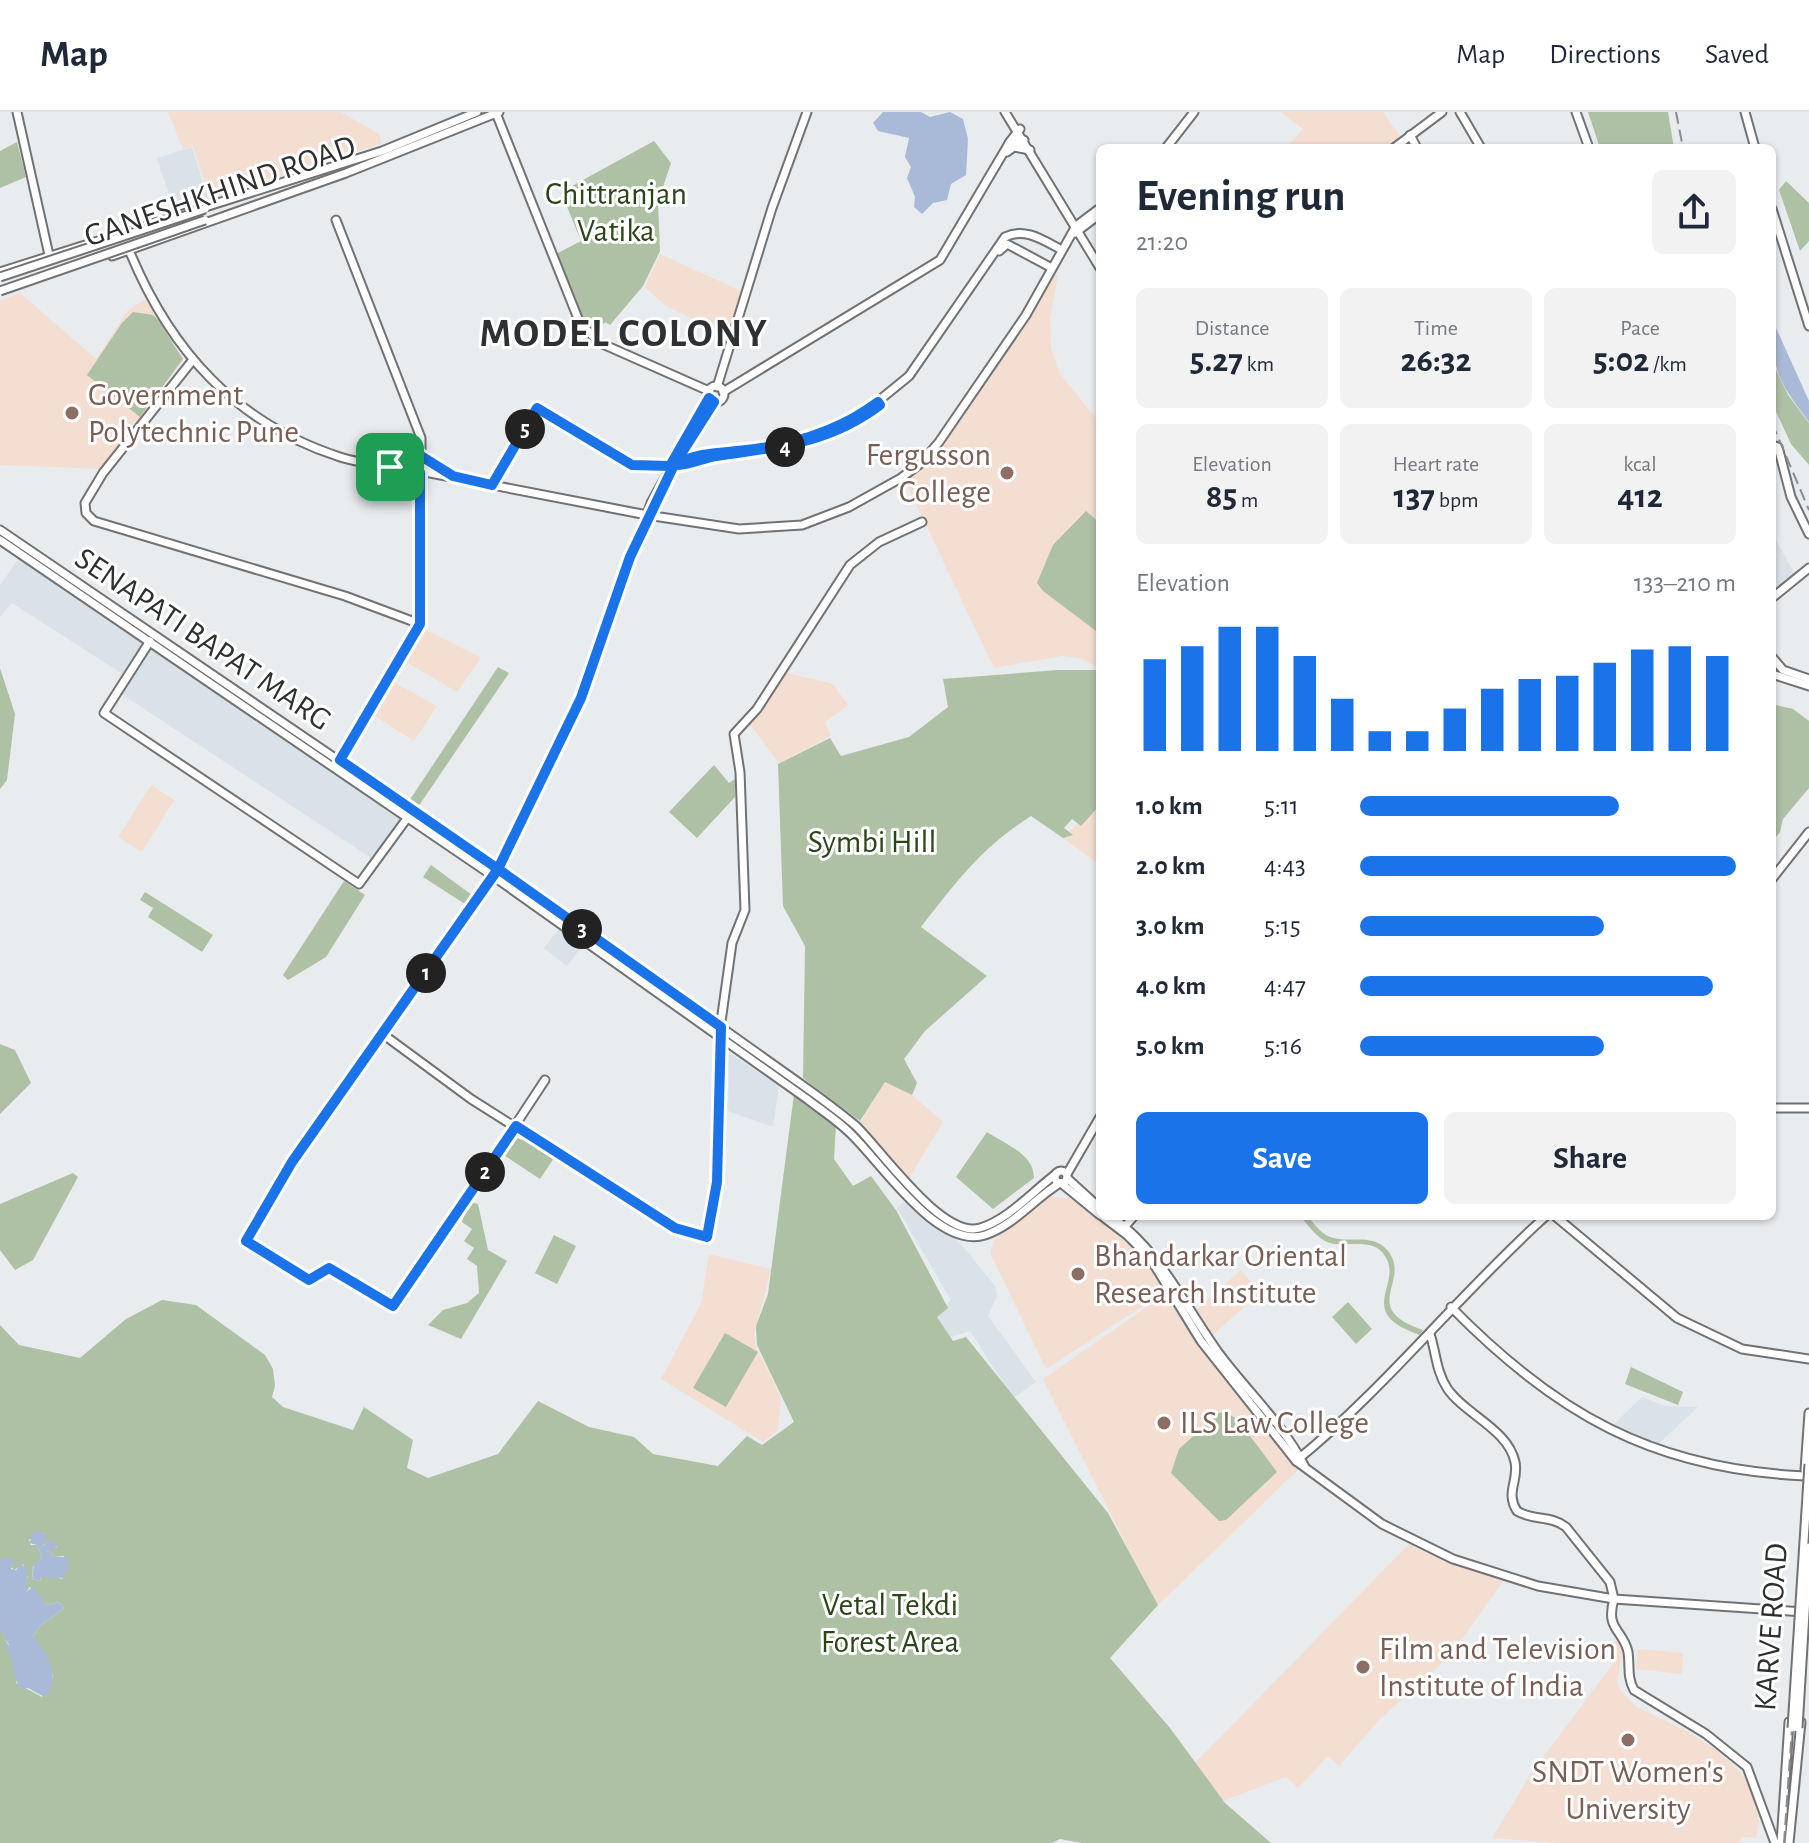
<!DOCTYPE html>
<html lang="en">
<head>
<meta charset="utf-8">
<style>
  :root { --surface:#fff; --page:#f2f2f3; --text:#1f2937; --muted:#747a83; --line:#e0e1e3; --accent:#1a73e8 }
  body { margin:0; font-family:"Alegreya Sans",sans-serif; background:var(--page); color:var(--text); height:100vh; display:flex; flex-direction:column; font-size:30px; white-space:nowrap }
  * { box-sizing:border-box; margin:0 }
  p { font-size:26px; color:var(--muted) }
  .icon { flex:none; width:44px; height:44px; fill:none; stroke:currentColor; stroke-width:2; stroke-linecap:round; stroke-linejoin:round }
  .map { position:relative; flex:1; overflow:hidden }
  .details { position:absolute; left:1096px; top:32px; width:680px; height:1076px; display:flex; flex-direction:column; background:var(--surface); border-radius:12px; box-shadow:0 2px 6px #0004 }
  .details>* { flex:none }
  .pin { position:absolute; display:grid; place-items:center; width:68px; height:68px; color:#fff; margin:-34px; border-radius:16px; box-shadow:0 4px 12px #0006 }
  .km { position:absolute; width:40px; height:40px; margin:-20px; border-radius:50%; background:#222; color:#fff; font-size:22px; line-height:40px; text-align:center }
  .round { display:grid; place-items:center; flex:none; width:84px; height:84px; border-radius:12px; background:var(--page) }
  .summary { display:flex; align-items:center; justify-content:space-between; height:136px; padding:0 40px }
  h1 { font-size:44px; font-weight:700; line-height:60px }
  .metrics { display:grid; grid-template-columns:repeat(3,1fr); gap:12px; height:136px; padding:8px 40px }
  .metrics div { display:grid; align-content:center; border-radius:12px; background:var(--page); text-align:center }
  .metrics b { font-size:34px; font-weight:700 }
  .metrics small { font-size:22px; font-weight:400 }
  .metrics p { font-size:22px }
  .chart { height:224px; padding:16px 40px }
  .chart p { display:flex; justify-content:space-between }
  .chart svg { width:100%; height:144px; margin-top:8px; stroke:var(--accent); stroke-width:6 }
  .primary-button { display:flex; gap:16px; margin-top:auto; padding:16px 40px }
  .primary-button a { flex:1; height:92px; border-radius:12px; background:var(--accent); color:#fff; font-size:32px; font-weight:700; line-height:92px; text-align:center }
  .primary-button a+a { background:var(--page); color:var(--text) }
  ul { padding:0 40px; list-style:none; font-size:26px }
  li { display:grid; grid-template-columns:128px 96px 1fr; align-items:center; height:60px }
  li i { height:20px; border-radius:10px; background:var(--accent) }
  header { display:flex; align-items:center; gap:48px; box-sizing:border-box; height:112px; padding:0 40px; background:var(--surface); border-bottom:2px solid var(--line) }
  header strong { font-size:38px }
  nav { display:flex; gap:44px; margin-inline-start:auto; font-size:28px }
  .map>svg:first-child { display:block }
  .built { fill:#d9e2e9 }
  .education { fill:#f4ddd1 }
  .green { fill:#aec1a4; fill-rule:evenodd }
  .water { fill:#a9bad8 }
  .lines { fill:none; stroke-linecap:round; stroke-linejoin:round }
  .secondary-casing { stroke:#707274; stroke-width:11 }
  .primary-casing { stroke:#707274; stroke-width:11 }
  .secondary { stroke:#fff; stroke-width:7 }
  .primary { stroke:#fff; stroke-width:7 }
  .rail { stroke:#8a8c8d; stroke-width:2; stroke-dasharray:12 6; stroke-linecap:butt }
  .primary-bridge-casing { stroke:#707274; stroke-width:11; stroke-linecap:butt }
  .primary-bridge { stroke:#fff; stroke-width:7 }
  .route-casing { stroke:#fff; stroke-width:16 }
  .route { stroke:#1a73e8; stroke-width:10 }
  .education-dot { fill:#8d6e63; stroke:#fff; stroke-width:3 }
  .labels { text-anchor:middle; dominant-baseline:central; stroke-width:6; stroke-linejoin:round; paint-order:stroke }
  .street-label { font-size:32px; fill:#2e3030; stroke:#fff }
  .park-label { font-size:32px; fill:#2a4518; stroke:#fff }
  .education-label { font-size:32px; fill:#785e54; stroke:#fff; text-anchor:start }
  .district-label { font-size:40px; font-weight:bold; letter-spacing:2px; fill:#2e3132; stroke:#fff }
</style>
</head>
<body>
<header>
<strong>Map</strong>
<nav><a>Map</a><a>Directions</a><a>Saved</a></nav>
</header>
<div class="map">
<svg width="1809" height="1731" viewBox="0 0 1809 1731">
  <rect width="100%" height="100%" fill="#e9ecee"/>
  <g class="built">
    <polygon points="192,35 209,90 175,101 157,46"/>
    <polygon points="1772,420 1795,463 1772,484"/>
    <polygon points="19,446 404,704 374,748 123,583 121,561 12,491 0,505 0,473"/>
    <polygon points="561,814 584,832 567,854 544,836"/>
    <polygon points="729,941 779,973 773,1015 728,999"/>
    <polygon points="906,1088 961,1132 995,1174 997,1184 988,1204 1036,1270 1013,1286 970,1219 948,1226 933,1203 951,1188 897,1096"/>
    <polygon points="1642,1285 1666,1294 1698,1295 1656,1334 1611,1315"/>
  </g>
  <g class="education">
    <polygon points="168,0 341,0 379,22 382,31 210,89 193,34 183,37"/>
    <polygon points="1281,0 1383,0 1401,26 1389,36 1286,36 1303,17"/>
    <polygon points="660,142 743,180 728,223 666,194 645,175"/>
    <polygon points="1052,161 1058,164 1050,206 1051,236 1060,262 1100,311 1100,556 1079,546 1062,544 994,556 904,367 923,355 941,335 1015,228"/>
    <polygon points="20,181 96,247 128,198 146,187 183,248 102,357 0,353 0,189"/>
    <polygon points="426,518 481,546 457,580 406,550"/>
    <polygon points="783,560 833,572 848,593 825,610 831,624 779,651 747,609"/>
    <polygon points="395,571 437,594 414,629 375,604"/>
    <polygon points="151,673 174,688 142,740 118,725"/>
    <polygon points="1100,689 1100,753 1063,726"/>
    <polygon points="885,970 912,983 943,1010 909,1066 860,1011"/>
    <polygon points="1050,1084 1071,1087 1123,1122 1146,1146 1166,1179 1046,1257 990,1141 994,1128"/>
    <polygon points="709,1142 771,1157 754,1222 756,1235 781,1286 778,1318 763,1330 661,1267 701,1192"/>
    <polygon points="1241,1158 1260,1181 1209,1226 1194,1200"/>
    <polygon points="1167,1181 1185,1214 1300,1356 1157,1494 1043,1267"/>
    <polygon points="1411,1430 1415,1436 1504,1468 1449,1545 1379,1608 1339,1654 1328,1644 1298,1676 1286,1665 1223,1689 1193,1653"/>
    <polygon points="1618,1528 1623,1542 1617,1570 1621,1579 1637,1595 1685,1618 1718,1639 1740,1660 1751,1676 1759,1708 1756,1726 1741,1725 1740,1731 1557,1731 1492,1726 1532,1660 1615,1549 1612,1530"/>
    <polygon points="1638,1537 1683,1541 1682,1562 1636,1557"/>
  </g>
  <g class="green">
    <polygon points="1588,0 1668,0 1674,36 1600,36"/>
    <polygon points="654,29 671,51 658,90 660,139 643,174 610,213 605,210 595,223 582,208 556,142 581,129 561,80"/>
    <polygon points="17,30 26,65 0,76 0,39"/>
    <polygon points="1786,69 1809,91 1809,129 1800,139 1779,78"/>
    <polygon points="133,200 153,203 158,208 183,247 140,305 87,263 122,211"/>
    <polygon points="1772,249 1788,283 1809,311 1809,353 1791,332 1772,291"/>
    <polygon points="1086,399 1100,411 1100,522 1043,479 1037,471 1053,433"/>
    <polygon points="498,555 509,561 418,695 409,689"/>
    <polygon points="0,556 15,602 7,668 0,677"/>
    <path d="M1058,558h42v135l-19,21 -9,-7 -8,9 9,7 -10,3 -32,-22c-51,33 -73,64 -110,111l66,49 -62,55 -21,28 13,24 -5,12 -27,-13 -25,39 -57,-43 2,-132 -22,-40 -5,-142 52,-26 11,18 68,-19 39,-30 -5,-28z"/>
    <polygon points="1772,592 1793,597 1809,609 1809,676 1783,707 1780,720 1772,730"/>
    <polygon points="714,653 729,671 735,667 735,685 697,726 669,700"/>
    <polygon points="431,753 472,783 465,792 423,765"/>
    <polygon points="344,769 365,783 326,845 288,868 283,863"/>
    <polygon points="145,780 213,823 202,840 148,805 153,796 140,788"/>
    <polygon points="0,932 15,938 31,971 0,1002"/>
    <path d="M794,982l42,31 -2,34 19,27 18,-10 25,34 52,98 -11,9 16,24 13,-4 142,176 50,92 -48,53 60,70 55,75 46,40h-189l-22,-4 -8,4h-1052v-214c7,8 19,43 16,54l26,14 11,-20 -5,-17 -15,-24 7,-10 24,-18 -5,-6 -13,3 -16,-18 -4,5 -2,-10 4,-5 -5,-13 -9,6 -9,-10 -5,-1v-234l19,20 61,13 46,-39 36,-19 34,5 69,50 8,14 2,17 -3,11 11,10 70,23 11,-23 49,33 -6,28 21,10 70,-24 40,-53 51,26 45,10 19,17 65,12 29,-30 15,9 32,-23 -37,-77 -1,-19 12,-32zM40,1421l6,1 -5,12 10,-5 6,6 -13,5 5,-1 5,6 10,-1 1,16 -3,7 -10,-4 -11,2 -1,4 -8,-2 1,-12 9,-10 -5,-12h-6l-2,-5z"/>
    <path d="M987,1020c18,12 47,22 47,46l-41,31 -37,-32z"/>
    <polygon points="511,1022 521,1028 526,1022 556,1043 540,1067 499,1040"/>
    <polygon points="73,1061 78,1065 33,1148 15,1158 0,1138 0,1092"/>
    <polygon points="469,1090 478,1092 488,1138 507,1149 461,1227 428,1213 443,1198 467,1191 479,1181 477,1154 467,1147 474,1136 464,1129 472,1117 462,1110"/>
    <path d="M1300,1104h7c7,7 13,17 23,21 19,7 43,-5 58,14 24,30 -30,57 35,79l-3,5c-67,-23 -16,-50 -35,-79 -12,-20 -40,-7 -58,-14 -11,-5 -19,-17 -27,-26z"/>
    <polygon points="554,1123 576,1134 557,1172 535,1161"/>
    <polygon points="1348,1190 1372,1217 1356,1232 1332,1205"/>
    <polygon points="725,1221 758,1240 726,1295 693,1276"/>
    <polygon points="1631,1255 1683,1280 1678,1293 1625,1272"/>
    <polygon points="1226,1300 1238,1308 1277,1360 1226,1408 1219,1409 1171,1361 1179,1337 1219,1301"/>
  </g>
  <g class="water">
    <polygon points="883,0 921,0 930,5 950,0 963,7 968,27 966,63 951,72 947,88 933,91 922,102 914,95 915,85 907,66 911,55 905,45 909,26 878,19 873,11"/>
    <path d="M1772,207l37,82v21c-31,-41 -37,-51 -37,-103z"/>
    <polygon points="35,1418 48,1423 42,1434 51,1428 57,1433 55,1437 44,1440 49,1439 54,1445 67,1445 69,1455 63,1466 41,1465 40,1469 32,1467 34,1452 42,1445 37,1433 29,1431"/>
    <path d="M12,1446l3,1 -4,10 5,1 5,-7 7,8 -2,21 7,-6 13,19 13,-3 5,6 -24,18 -7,10c14,15 30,45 11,61l-16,-9 -7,1c-10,-11 -5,-29 -16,-43l4,-1 -9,-16v-70z"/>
  </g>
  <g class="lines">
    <g class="secondary-casing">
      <g id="secondary">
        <polyline points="17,0 49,143"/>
        <polyline points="1460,0 1481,36"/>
        <polyline points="1745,0 1755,36"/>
        <polyline points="496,1 579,209 598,230 709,279"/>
        <polyline points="1410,23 1417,36"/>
        <polyline points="1009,31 1020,17"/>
        <polyline points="1166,36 1194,0"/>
        <polyline points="1394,36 1442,0"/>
        <polyline points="1007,40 1014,35 1030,38"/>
        <polyline points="1772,97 1809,214"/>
        <polyline points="336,108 421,326 421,344"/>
        <polyline points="1075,121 1100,102"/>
        <path d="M129,138c41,100 106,173 211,207 24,8 49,8 73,12"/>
        <polyline points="999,139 1007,132 1050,155"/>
        <polyline points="192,249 103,361 85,391 86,401 94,409 345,484 420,512"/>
        <circle cx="716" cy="282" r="8"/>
        <polyline points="717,275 772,96 807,0"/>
        <polyline points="723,280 940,148 1008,33 1024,28"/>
        <polyline points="1772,333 1778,335 1791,385 1809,422"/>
        <circle cx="420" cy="352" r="9"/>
        <polyline points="428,347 451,362"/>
        <path d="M674,353l31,-11 50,-5 47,-11 58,-22 49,-40 96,-139c20,-10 38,3 55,12"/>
        <polyline points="425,360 647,403 739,417 802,413 849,395 901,366 921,351 939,330 1026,203 1076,114 1100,96"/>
        <polyline points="492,373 537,296 632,353 670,354"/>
        <polyline points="1772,486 1809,456"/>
        <polyline points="150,529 104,601 359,772 408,705"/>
        <polyline points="336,653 420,512 420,361"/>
        <polyline points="498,757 581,586 651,391 709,286"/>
        <polyline points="493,764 292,1050 246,1129 309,1168 329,1156 396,1194 545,968"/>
        <polyline points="1772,767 1809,720"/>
        <polyline points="384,923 471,987 675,1116 707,1125 717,1070 719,924 732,831 745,798 740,660 734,622 757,597 850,453 879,430 922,410"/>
        <polyline points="1772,996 1809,996"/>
        <polyline points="1067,1062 1100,1005"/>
        <polyline points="1555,1104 1677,1206 1742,1237 1809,1247"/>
        <polyline points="1122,1118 1134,1104"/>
        <path d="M1451,1195c105,107 202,162 354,169"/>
        <path d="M1430,1222c6,18 6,37 17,54 17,26 61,41 68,74 4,19 -10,30 2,49 16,10 34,4 49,16l44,55 4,17"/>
        <path d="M1296,1349c91,-74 163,-167 250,-245"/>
      </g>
    </g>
    <g class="primary-casing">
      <g id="primary">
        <polyline points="1005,0 1100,156"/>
        <polyline points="1576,0 1589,36"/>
        <polyline points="112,144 346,61 499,0"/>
        <polyline points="0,160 382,39 477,0"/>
        <path d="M0,418l498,339 314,223c15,11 30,22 44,34 26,25 86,113 124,102 28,-8 53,-37 76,-54"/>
        <path d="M0,428l493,336 314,223c14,11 30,21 43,34 31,29 87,117 135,102 28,-9 50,-37 75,-52"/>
        <polyline points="1772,545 1783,558 1809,567"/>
        <polyline points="1772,562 1809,574"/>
        <circle cx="1061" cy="1065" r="6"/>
        <polyline points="1067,1066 1100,1096"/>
        <polyline points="1061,1071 1100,1103"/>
        <polyline points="1102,1104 1127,1123 1150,1146 1201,1229 1296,1349 1382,1412 1453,1447 1538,1474 1614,1487 1804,1500"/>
        <path d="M1111,1104c50,36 72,87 107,136 27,37 65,72 86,113"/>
        <polyline points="1805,1358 1809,1301"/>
        <path d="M1614,1487c-9,31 9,30 14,53 2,15 -1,25 6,38l72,44 41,33 28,76"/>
        <polyline points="1781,1731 1789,1610"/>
        <polyline points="1789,1731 1801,1610"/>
      </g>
    </g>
    <use href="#secondary" class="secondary"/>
    <use href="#primary" class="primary"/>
    <g class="rail">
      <polyline points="1676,0 1683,36"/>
      <polyline points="1772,311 1809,398"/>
      <polyline points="1784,1731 1809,1372"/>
    </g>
    <g class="primary-bridge-casing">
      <g id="primary-bridge">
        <polyline points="0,165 205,97"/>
        <polyline points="0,179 205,108"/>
        <polyline points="1792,1616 1809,1352"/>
        <polyline points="1798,1616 1809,1435"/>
      </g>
    </g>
    <use href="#primary-bridge" class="primary-bridge"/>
  </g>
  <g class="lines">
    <g class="route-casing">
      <path id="route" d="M390,355l30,6v151l-80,136 158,109 -206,293 -46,79 63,39 20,-12 64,38 123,-180 159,102 32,9 10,-55 4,-155 -223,-158 83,-171 49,-141 44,-92c14,1 29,-7 42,-9 62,-9 112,-12 164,-51l-2,-3c-36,27 -79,41 -123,47 -28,4 -56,2 -81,16l40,-63 -5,-4 -39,68 -38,-1 -95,-57 -45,77 -39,-9 -32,-20 -31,11"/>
    </g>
    <use href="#route" class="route"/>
  </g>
  <g class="education-dot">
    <circle cx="72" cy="301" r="8"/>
    <circle cx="1007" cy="361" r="8"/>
    <circle cx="1078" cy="1162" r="8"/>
    <circle cx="1164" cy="1311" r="8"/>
    <circle cx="1363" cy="1555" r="8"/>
    <circle cx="1628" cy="1628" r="8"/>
  </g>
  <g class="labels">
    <g class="street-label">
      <text transform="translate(220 79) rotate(-19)">GANESHKHIND ROAD</text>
      <text transform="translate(203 527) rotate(34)">SENAPATI BAPAT MARG</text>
      <text transform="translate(1771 1515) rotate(-86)">KARVE ROAD</text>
    </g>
    <g class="park-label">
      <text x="616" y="82">Chittranjan<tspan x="616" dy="37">Vatika</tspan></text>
      <text x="872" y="730">Symbi Hill</text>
      <text x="890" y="1493">Vetal Tekdi<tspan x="890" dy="37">Forest Area</tspan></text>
    </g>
    <g class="education-label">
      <text x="88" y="283">Government<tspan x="88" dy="37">Polytechnic Pune</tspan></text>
      <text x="991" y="343" text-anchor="end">Fergusson<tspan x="991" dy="37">College</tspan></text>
      <text x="1094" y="1144">Bhandarkar Oriental<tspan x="1094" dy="37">Research Institute</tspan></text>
      <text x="1180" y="1311">ILS Law College</text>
      <text x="1379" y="1537">Film and Television<tspan x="1379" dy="37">Institute of India</tspan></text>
      <text x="1628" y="1660" text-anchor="middle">SNDT Women's<tspan x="1628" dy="37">University</tspan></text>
    </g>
    <g class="district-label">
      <text x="624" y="222">MODEL COLONY</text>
    </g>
  </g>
</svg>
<div class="pin" style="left:390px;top:355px;background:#1e9e55"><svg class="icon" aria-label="arrive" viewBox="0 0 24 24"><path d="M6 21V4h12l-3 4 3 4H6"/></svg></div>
<b class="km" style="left:426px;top:861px">1</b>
<b class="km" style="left:485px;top:1060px">2</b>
<b class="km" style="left:582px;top:817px">3</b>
<b class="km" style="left:785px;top:335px">4</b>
<b class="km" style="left:525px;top:317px">5</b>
<section class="details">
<div class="summary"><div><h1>Evening run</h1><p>21:20</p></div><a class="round"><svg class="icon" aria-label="share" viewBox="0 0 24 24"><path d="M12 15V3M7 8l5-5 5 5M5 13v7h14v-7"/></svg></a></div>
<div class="metrics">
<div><p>Distance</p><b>5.27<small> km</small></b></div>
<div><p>Time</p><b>26:32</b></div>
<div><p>Pace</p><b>5:02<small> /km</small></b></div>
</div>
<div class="metrics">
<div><p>Elevation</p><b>85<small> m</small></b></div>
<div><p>Heart rate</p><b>137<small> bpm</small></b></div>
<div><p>kcal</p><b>412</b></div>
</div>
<div class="chart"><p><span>Elevation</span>133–210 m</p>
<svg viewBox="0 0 160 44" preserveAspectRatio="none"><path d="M5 44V16M15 44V12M25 44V6M35 44V6M45 44V15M55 44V28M65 44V38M75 44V38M85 44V31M95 44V25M105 44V22M115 44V21M125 44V17M135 44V13M145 44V12M155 44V15"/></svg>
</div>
<ul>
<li><b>1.0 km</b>5:11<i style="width:69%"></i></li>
<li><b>2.0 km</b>4:43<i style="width:100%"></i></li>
<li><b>3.0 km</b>5:15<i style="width:65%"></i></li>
<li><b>4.0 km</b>4:47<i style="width:94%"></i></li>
<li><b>5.0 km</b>5:16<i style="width:65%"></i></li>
</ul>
<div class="primary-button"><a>Save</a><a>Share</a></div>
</section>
</div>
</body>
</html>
